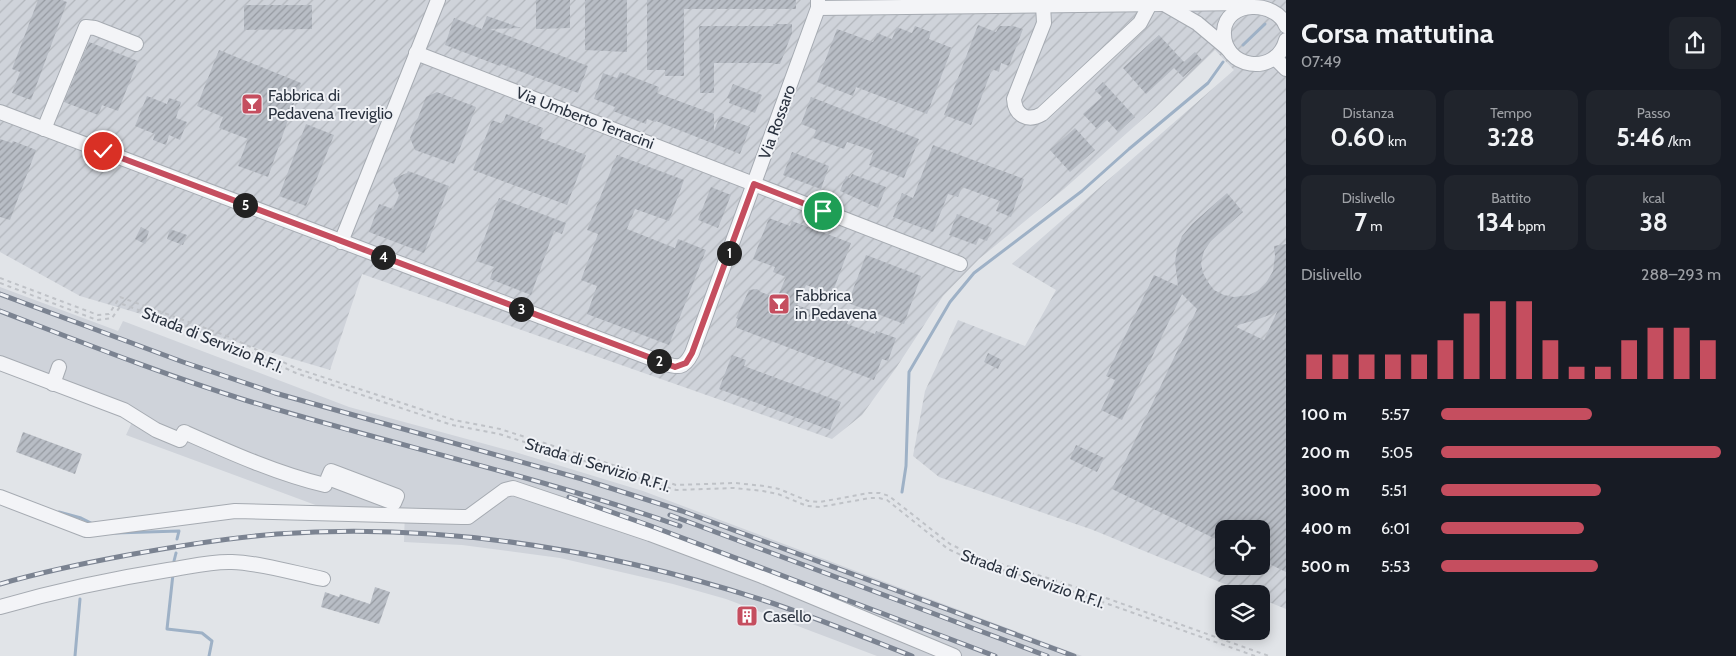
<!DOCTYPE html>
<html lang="it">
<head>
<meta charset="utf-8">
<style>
  :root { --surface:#171b24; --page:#20242c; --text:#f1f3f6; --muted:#9ea1a6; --accent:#c54e5f }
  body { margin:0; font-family:Cabin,sans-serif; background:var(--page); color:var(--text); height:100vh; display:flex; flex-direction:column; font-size:19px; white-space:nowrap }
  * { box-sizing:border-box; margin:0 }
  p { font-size:16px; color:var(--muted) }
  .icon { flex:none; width:28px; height:28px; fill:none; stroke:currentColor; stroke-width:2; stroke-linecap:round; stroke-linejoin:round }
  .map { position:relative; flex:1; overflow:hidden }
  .sheet { display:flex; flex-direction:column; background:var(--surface); width:450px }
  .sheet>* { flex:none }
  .buttons { position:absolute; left:1215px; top:520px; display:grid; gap:10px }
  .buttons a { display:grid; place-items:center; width:55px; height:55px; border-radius:10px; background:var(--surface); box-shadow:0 2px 12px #0003; font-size:25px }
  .pin { position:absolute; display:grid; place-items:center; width:42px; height:42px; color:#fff; margin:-21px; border:2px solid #fff; border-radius:50%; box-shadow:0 1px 5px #0007 }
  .km { position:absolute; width:25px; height:25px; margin:-12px; border-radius:50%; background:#222; color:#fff; font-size:14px; line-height:25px; text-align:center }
  .round { display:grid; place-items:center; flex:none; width:52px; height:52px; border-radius:10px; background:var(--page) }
  .overview { display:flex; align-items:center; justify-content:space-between; height:85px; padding:0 15px }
  h1 { font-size:28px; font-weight:700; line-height:38px }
  .metrics { display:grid; grid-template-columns:repeat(3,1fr); gap:8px; height:85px; padding:5px 15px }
  .metrics div { display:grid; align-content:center; border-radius:10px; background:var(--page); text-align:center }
  .metrics b { font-size:25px; font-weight:700 }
  .metrics small { font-size:14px; font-weight:400 }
  .metrics p { font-size:14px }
  .chart { height:140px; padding:10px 15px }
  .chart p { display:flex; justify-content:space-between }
  .chart svg { width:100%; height:90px; margin-top:5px; stroke:var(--accent); stroke-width:6 }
  ul { padding:0 15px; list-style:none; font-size:16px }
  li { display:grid; grid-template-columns:80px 60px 1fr; align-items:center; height:38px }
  li i { height:12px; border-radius:6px; background:var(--accent) }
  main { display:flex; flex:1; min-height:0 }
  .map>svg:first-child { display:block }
  .built { fill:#cfd3da }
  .industrial { fill:url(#industrial-furrows); fill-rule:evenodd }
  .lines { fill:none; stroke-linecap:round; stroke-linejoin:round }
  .stream { stroke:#9eb1c6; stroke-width:3 }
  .building { fill:url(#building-hatch); fill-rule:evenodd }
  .minor-casing { stroke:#a6abb2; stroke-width:16 }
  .path { stroke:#bfc2c7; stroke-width:2; stroke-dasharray:4 4; stroke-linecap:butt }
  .minor { stroke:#f3f4f7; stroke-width:14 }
  .rail-casing { stroke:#7b8391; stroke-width:5 }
  .rail { stroke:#f0f2f6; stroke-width:3; stroke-dasharray:9; stroke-linecap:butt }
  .route-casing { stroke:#fff; stroke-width:10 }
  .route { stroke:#c54e5f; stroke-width:6 }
  .labels { text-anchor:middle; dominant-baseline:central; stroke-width:4; stroke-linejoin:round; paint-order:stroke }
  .poi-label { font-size:16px; fill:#2a323f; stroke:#f0f2f6; text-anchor:start }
  .street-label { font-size:16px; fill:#2a323f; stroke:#f0f2f6 }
</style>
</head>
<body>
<main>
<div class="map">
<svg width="1286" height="656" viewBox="0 0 1286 656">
  <defs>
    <pattern id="industrial-furrows" width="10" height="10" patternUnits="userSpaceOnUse" patternTransform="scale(1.25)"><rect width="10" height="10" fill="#cfd3da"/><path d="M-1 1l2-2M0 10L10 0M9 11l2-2" fill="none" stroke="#b2b6bc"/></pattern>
    <pattern id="building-hatch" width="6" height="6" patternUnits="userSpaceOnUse" patternTransform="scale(1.25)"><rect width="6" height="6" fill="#b8bdc5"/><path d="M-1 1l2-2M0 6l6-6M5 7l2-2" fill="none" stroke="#969aa1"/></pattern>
  </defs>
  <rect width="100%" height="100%" fill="#e1e4e8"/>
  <polygon class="built" points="0,287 118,331 123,321 349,407 515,452 643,491 1082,656 877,656 726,599 673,584 560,558 462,545 404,542 405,508 329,510 126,435 133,420 0,371"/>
  <path class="industrial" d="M0,0h1286v609l-25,-10v-5h-12l-156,-64 -154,-53 -26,-21 12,-65 33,-71 67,26 31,-56 -44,-26 222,-194 -19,-20 -60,58 -91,81 -85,70 -36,37 -47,72 -34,47 -30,24 -470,-165 -32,96 -250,-74 -80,-44zM1224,529h37v37h-37z"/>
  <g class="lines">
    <g class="stream">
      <polyline points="1243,45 1265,24"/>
      <polyline points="902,492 906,466 909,372 950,302 974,273 1082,191 1129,149 1208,83 1223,62"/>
      <polyline points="59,512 81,518 91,523"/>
      <polyline points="115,533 179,531 177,539"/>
      <polyline points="174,561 176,553"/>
      <polyline points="173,574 167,629 202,633 212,641 209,656"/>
      <polyline points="75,656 80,599"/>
    </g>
  </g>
  <g class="building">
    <polygon points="38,0 61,0 67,2 31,100 12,93 20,72 12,69"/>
    <polygon points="536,0 570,0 570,28 536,29"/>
    <polygon points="585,0 627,0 627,52 585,50"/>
    <polygon points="647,0 796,0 796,9 684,9 684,76 665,76 665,70 647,70"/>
    <polygon points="244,5 312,5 312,29 244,30"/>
    <polygon points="487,16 521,28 490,29 588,66 578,93 501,64 500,66 445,45 454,18 482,29"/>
    <polygon points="773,24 792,24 792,33 780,64 774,64 773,63 714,63 714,93 700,93 699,26 774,26"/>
    <polygon points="978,25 996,32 999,26 1013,26 1023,29 1009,66 1001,63 999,72 992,69 971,125 944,115"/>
    <polygon points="915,26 931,32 929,39 952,48 927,114 856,87 853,96 817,82 837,29 873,42 877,33 892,39 897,27 912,33"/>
    <polygon points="1159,35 1184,62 1195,52 1202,60 1183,77 1174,68 1146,94 1123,68"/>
    <polygon points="89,42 138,61 118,111 102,105 98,115 64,102"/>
    <polygon points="219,50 301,83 268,177 238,166 248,139 219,128 223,117 197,106"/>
    <polygon points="620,72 659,87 657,93 714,114 714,131 720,116 750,127 740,154 656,121 656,122 647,119 646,124 613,111 615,107 594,99 603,73 617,78"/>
    <polygon points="1103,82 1135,117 1118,132 1107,120 1097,129 1083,114 1102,97 1095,90"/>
    <polygon points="733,84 762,95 755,113 729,103 730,99 727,98"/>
    <polygon points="437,92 476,107 454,164 415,150 410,138 426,97"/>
    <polygon points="147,96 167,104 169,98 181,102 176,118 187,122 180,140 169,135 166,145 153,140 155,134 135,126"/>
    <polygon points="811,97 919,139 904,178 869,165 874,151 847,142 844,149 813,138 816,130 801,124"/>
    <polygon points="506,114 543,128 540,138 586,155 567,205 473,170 492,120 503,124"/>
    <polygon points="306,124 334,135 306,206 279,196"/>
    <polygon points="1075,128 1095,150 1070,172 1050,150"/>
    <polygon points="0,139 12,143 13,141 36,150 10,220 0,217"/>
    <polygon points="933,145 1024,179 1011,217 996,211 1000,201 962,187 958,197 948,194 933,232 893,217 902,193 913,198"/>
    <polygon points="792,152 829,166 821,189 783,175"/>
    <polygon points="617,155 684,180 669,221 635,209 627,229 675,248 678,239 706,250 669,345 587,314 597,286 581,280 598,234 587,230"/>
    <polygon points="408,171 449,186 424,253 369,232 379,204 393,209 399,195 393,182 394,178 407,173"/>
    <polygon points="852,174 886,187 878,208 840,191 846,176 850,178"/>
    <polygon points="711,187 731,195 718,228 698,220"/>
    <path d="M1227,193l16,19 -32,29 -7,10 -3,12 2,10 5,9 6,8 10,5 10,2 15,-2 10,-5 7,-7 7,-12 2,-15 -1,-10 12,-2v328l-25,-12v-31h-37v14l-112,-54 85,-180 -15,-15 -60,126 -21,-10 14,-30 -9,-4 48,-101 24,11 -3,-24 2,-13 5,-13 10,-12zM1277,312l-13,28 -30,-14 22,-6z"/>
    <polygon points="499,198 566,223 562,234 554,231 531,295 490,279 494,267 476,261"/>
    <polygon points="957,214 992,228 987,241 979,238 976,245 949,235"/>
    <polygon points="769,218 790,226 792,221 851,243 832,294 806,285 797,305 840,321 844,309 851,312 847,324 875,334 876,331 896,338 888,361 882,359 874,380 737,328 736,324 738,319 736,318 749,290 757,289 761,292 777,298 786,277 773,272 775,267 753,259"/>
    <polygon points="141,227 149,231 145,244 135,239"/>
    <polygon points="170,229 187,235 183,245 167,239"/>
    <polygon points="866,255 921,276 904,324 848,303"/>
    <polygon points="988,353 1002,360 998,369 984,362"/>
    <polygon points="732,355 746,360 744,366 841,402 830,430 719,389"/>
    <polygon points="23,432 82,454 75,474 16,452"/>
    <polygon points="1076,445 1104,458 1097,472 1070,459"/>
    <polygon points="375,587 390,592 379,624 321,607 325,592 339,597 340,594 370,604"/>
    <polygon points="744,609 754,613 750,624 739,620"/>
  </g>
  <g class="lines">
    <g class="minor-casing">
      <g id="minor">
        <polyline points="1164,4 1197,23 1228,49"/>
        <path d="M1043,5l1,18 -30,76c1,17 14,23 28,15l98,-91 10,-19"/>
        <polyline points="818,8 1248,3"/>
        <path d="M1286,26c-10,-26 -60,-26 -62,5 -2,38 52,46 62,9"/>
        <polyline points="416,53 960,264"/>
        <polyline points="1275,58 1286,69"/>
        <path d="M0,112l663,251c15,5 21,6 29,-10l126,-345v-8"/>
        <polyline points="44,129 86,27 95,28 136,44"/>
        <polyline points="341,242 438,0"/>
        <path d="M0,363l124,47 32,20 24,10 4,-8c45,20 94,42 141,53"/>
        <polyline points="53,384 59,367"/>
        <polygon points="331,471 397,496 394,503 328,478"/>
        <polyline points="0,497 86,530 89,530 235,511 462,517 468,517 505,490 513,488 650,534 762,576 954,656"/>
        <path d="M0,607c56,-16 111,-28 168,-37 21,-3 43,-9 64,-8 29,1 62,11 91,17"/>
      </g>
    </g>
    <g class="path">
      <polyline points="0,278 98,315 109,314 120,297 227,336 298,369 454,420 500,429 676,485 735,483 764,486 779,489 808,501 820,502 869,493 880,493 889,496 950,544 977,557 1061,582 1269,656"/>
      <polyline points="0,283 97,320 112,318 122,304 225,341 296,373 452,425 499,434 676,490 734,488 763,491 778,494 807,506 820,507 870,498 879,498 887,500 948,549 976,562 1060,587 1255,656"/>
    </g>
    <use href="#minor" class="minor"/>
    <g class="rail-casing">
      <g id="rail">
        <polyline points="0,294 183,362 275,393 582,479 682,511 1074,656"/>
        <path d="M0,311c81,31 162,63 245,89 144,44 292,76 435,126"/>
        <polyline points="569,497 651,526 995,656"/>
        <polyline points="670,515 1047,656"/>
        <path d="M0,584c42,-12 85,-21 128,-29 49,-9 99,-17 149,-21 167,-12 336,17 495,69 47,16 94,35 140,53"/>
      </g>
    </g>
    <use href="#rail" class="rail"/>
  </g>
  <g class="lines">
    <g class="route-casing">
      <polyline id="route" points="103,151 675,367 686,363 692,353 754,184 823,211"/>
    </g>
    <use href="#route" class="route"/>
  </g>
  <defs>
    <g id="bar-square" transform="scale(1.125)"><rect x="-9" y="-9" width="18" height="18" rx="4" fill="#c54e5f" stroke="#f0f2f6"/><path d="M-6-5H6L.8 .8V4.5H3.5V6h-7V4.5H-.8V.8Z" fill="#fff"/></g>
    <g id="building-square" transform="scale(1.125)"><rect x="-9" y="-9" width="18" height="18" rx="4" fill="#c54e5f" stroke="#f0f2f6"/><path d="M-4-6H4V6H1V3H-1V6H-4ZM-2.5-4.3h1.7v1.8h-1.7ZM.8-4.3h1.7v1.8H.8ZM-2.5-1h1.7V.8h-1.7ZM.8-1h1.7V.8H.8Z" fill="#fff"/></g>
  </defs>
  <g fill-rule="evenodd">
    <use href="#bar-square" x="252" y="104"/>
    <use href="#bar-square" x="779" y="304"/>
    <use href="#building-square" x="747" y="616"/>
  </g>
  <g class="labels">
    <g class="poi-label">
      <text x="268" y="95">Fabbrica di<tspan x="268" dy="18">Pedavena Treviglio</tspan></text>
      <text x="795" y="295">Fabbrica<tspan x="795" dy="18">in Pedavena</tspan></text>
      <text x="763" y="616">Casello</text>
    </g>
    <g class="street-label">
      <text transform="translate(585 118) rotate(21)">Via Umberto Terracini</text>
      <text transform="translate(777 122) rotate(-70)">Via Rossaro</text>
      <text transform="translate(213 340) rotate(22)">Strada di Servizio R.F.I.</text>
      <text transform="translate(598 465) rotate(17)">Strada di Servizio R.F.I.</text>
      <text transform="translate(1033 579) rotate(19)">Strada di Servizio R.F.I.</text>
    </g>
  </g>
</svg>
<div class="buttons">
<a><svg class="icon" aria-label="locate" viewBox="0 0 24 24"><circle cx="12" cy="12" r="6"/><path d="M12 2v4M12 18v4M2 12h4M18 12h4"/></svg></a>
<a><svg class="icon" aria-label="layers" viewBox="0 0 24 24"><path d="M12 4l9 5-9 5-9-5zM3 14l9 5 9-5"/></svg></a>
</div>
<div class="pin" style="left:823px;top:211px;background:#1e9e55"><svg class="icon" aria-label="arrive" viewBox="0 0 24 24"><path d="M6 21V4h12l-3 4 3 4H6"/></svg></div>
<div class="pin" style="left:103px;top:151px;background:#d93025"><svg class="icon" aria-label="check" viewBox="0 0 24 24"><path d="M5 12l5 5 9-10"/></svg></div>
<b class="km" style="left:729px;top:253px">1</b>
<b class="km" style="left:659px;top:361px">2</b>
<b class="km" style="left:521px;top:309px">3</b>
<b class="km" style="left:383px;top:257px">4</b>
<b class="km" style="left:245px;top:205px">5</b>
</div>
<section class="sheet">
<div class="overview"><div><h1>Corsa mattutina</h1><p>07:49</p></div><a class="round"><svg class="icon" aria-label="share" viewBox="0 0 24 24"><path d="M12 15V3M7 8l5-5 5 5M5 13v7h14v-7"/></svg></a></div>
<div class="metrics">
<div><p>Distanza</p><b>0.60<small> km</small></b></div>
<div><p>Tempo</p><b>3:28</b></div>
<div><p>Passo</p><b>5:46<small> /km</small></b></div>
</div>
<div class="metrics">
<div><p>Dislivello</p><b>7<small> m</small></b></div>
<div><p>Battito</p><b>134<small> bpm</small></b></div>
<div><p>kcal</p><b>38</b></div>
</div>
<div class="chart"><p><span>Dislivello</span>288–293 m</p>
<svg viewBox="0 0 160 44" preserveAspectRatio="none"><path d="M5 44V32M15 44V32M25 44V32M35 44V32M45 44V32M55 44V25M65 44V12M75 44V6M85 44V6M95 44V25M105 44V38M115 44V38M125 44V25M135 44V19M145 44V19M155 44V25"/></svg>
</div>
<ul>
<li><b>100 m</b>5:57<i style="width:54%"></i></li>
<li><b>200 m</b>5:05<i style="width:100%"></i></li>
<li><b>300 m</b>5:51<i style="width:57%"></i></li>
<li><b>400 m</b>6:01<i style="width:51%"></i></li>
<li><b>500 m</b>5:53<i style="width:56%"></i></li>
</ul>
</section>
</main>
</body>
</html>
